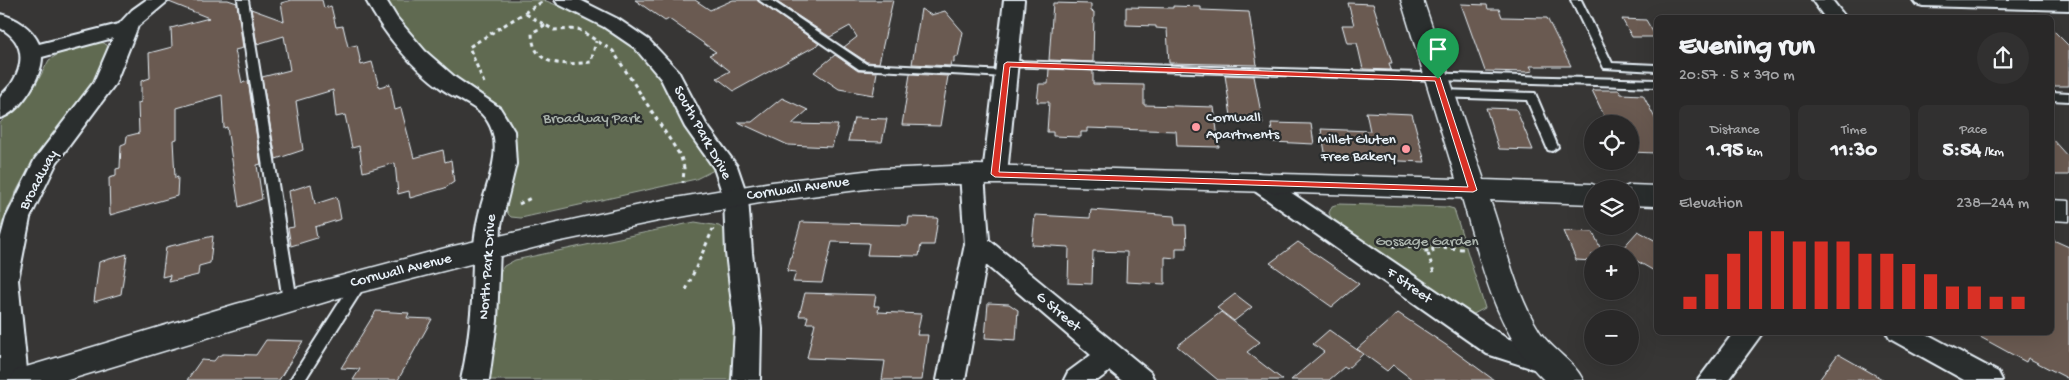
<!DOCTYPE html>
<html lang="en">
<head>
<meta charset="utf-8">
<style>
  :root { --surface:#292828; --page:#313030; --text:#f1f3f6; --muted:#a5a6a8; --line:#454445; --accent:#d93025 }
  body { margin:0; font-family:"Gochi Hand",sans-serif; background:var(--page); color:var(--text); height:100vh; display:flex; flex-direction:column; font-size:19px; white-space:nowrap }
  * { box-sizing:border-box; margin:0 }
  p { font-size:16px; color:var(--muted) }
  .icon { flex:none; width:28px; height:28px; fill:none; stroke:currentColor; stroke-width:2; stroke-linecap:round; stroke-linejoin:round }
  .map { position:relative; flex:1; overflow:hidden }
  .panel { position:absolute; left:1654px; top:15px; width:400px; height:320px; display:flex; flex-direction:column; background:var(--surface); border-radius:8px; box-shadow:0 5px 20px #0002,0 0 0 1px var(--line) }
  .panel>* { flex:none }
  .tools { position:absolute; left:1584px; top:115px; display:grid; gap:10px }
  .tools a { display:grid; place-items:center; width:55px; height:55px; border-radius:50%; background:var(--surface); box-shadow:0 5px 20px #0002,0 0 0 1px var(--line); font-size:25px }
  .pin { position:absolute; display:grid; place-items:center; width:42px; height:42px; color:#fff; margin:-51px -21px; border-radius:50% 50% 50% 0; rotate:-45deg; box-shadow:0 0 5px #0007 }
  .pin .icon { rotate:45deg }
  .round { display:grid; place-items:center; flex:none; width:52px; height:52px; border-radius:26px; background:var(--page) }
  .overview { display:flex; align-items:center; justify-content:space-between; height:85px; padding:0 25px }
  h1 { font-size:28px; font-weight:800; line-height:38px }
  .stats { display:grid; grid-template-columns:repeat(3,1fr); gap:8px; height:85px; padding:5px 25px }
  .stats div { display:grid; align-content:center; border-radius:8px; background:var(--page); text-align:center }
  .stats b { font-size:21px; font-weight:800 }
  .stats small { font-size:14px; font-weight:400 }
  .stats p { font-size:14px }
  .chart { height:140px; padding:10px 25px }
  .chart p { display:flex; justify-content:space-between }
  .chart svg { width:100%; height:90px; margin-top:5px; stroke:var(--accent); stroke-width:6 }
  .map>svg:first-child { display:block }
  .green { fill:#616a51; stroke:#a4aea4 }
  .building { fill:#6a5a51; stroke:#e8f1f8 }
  .lines { fill:none; stroke-linecap:round; stroke-linejoin:round }
  .lane-casing { stroke:#e8f1f8; stroke-width:4 }
  .street-casing { stroke:#e8f1f8; stroke-width:4 }
  .secondary-casing { stroke:#e8f1f8; stroke-width:3 }
  .path { stroke:#e8f1f8; stroke-width:3; stroke-dasharray:4 4; stroke-linecap:butt }
  .lane { fill:#2a2d2e; fill-rule:evenodd }
  .street { fill:#2a2d2e; fill-rule:evenodd }
  .secondary { fill:#2a2d2e; fill-rule:evenodd }
  .route { fill:#d93025; stroke:#fff; fill-rule:evenodd }
  .poi-dot { fill:#ff9aa2; stroke:#2a2d2e; stroke-width:2 }
  .labels { text-anchor:middle; dominant-baseline:central; stroke-width:4.5; stroke-linejoin:round; paint-order:stroke }
  .poi-label { font-size:15px; fill:#e8f1f8; stroke:#2a2d2e; text-anchor:start }
  .park-label { font-size:15px; fill:#abb4ad; stroke:#2a2d2e }
  .street-label { font-size:15px; fill:#e8f1f8; stroke:#2a2d2e }
</style>
</head>
<body>
<div class="map">
<svg width="2069" height="380" viewBox="0 0 2069 380">
  <rect width="100%" height="100%" fill="#373635"/>
  <filter id="ink" filterUnits="userSpaceOnUse"><feTurbulence type="fractalNoise" baseFrequency=".02" numOctaves="2"/><feDisplacementMap in="SourceGraphic" scale="10" xChannelSelector="R" yChannelSelector="G"/><feConvolveMatrix kernelMatrix="1 2 1 2 8 2 1 2 1" color-interpolation-filters="sRGB"/></filter>
  <g filter="url(#ink)">
    <g class="green">
      <path d="M383,0h161l44,18 48,31 21,25 31,57 26,39 -18,9 -175,39 -10,-1c-13,-9 2,-51 4,-65 1,-11 -1,-23 -6,-33 -11,-20 -48,-36 -66,-51 -24,-19 -43,-43 -60,-68z"/>
      <path d="M96,42l8,1 5,4c-5,36 -46,74 -66,102 -18,24 -34,53 -43,81v-107l35,-37 14,-26 14,-9z"/>
      <polygon points="1338,204 1447,207 1454,209 1485,308 1470,316 1333,222 1329,213 1332,206"/>
      <polygon points="695,222 719,226 726,231 736,325 733,380 485,380 497,276 504,266 515,260"/>
    </g>
    <g class="building">
      <polygon points="171,0 228,0 237,3 243,48 235,50 242,83 248,81 261,164 257,165 262,199 239,207 227,127 224,128 222,95 177,108 177,139 173,140 175,178 178,177 177,196 110,215 109,178 116,176 116,169 120,168 121,145 126,143 127,136 139,133 138,103 141,102 141,81 150,78 149,53 172,47 171,28 209,18 169,2"/>
      <polygon points="292,0 322,0 324,8 331,6 336,27 343,26 348,47 357,45 361,65 372,62 379,87 390,84 395,110 401,108 414,158 443,150 445,162 451,160 454,182 445,188 410,198 409,191 398,194 395,163 363,172 359,146 352,148 345,115 336,117 333,90 296,101 303,150 276,159 262,77 290,70 284,36 257,44 251,9 284,21 281,3"/>
      <polygon points="635,0 695,0 710,10 733,0 757,0 819,44 734,91 717,78 730,71 709,55 716,52 669,19 665,21"/>
      <polygon points="774,0 893,0 879,63 867,62 844,47 857,37 850,26 830,37"/>
      <polygon points="1053,3 1091,4 1091,11 1094,12 1093,62 1049,60"/>
      <polygon points="1348,3 1373,4 1392,63 1389,63 1391,70 1363,69 1357,43 1347,43 1342,25 1354,25"/>
      <polygon points="1461,4 1487,5 1488,9 1499,9 1502,17 1547,18 1571,66 1530,66 1533,71 1527,72 1485,71"/>
      <polygon points="1173,6 1201,7 1201,10 1249,12 1257,65 1169,63 1167,29 1156,28 1156,26 1126,25 1126,7 1173,8"/>
      <polygon points="921,9 931,15 945,11 963,32 958,57 954,57 954,63 951,62 950,66 912,64"/>
      <polygon points="1622,19 1646,20 1656,37 1632,37"/>
      <polygon points="2051,28 2069,46 2069,86 2051,86"/>
      <polygon points="835,55 858,71 877,72 873,95 839,89 814,72"/>
      <polygon points="1049,69 1093,71 1093,84 1144,85 1144,105 1214,107 1219,147 1177,146 1176,131 1087,128 1087,132 1081,132 1081,137 1053,136 1053,132 1047,132 1049,102 1037,102 1039,84 1048,84"/>
      <polygon points="910,74 948,76 940,126 902,125"/>
      <polygon points="1225,75 1254,76 1263,124 1232,123"/>
      <polygon points="1592,90 1619,90 1621,94 1643,95 1656,120 1656,153 1630,152 1630,124 1608,124"/>
      <polygon points="782,98 808,110 792,124 838,125 832,147 788,145 738,122 752,122"/>
      <polygon points="1486,108 1516,109 1533,150 1499,149"/>
      <polygon points="1366,112 1412,114 1425,162 1326,158 1321,129 1370,131"/>
      <polygon points="854,118 887,119 882,142 848,141"/>
      <polygon points="1271,123 1311,124 1314,144 1273,142"/>
      <polygon points="2051,138 2069,158 2069,175 2051,175"/>
      <polygon points="311,184 315,204 337,197 341,219 315,227 317,238 291,246 288,228 294,227 289,191"/>
      <polygon points="1091,210 1174,216 1175,225 1186,225 1187,248 1176,248 1176,258 1165,257 1165,284 1126,282 1127,252 1093,251 1092,284 1068,283 1069,247 1032,245 1035,215 1090,218"/>
      <polygon points="909,217 938,218 934,245 921,245 919,256 867,255 869,243 832,242 822,283 793,282 796,272 787,271 801,222 908,225"/>
      <polygon points="1564,231 1593,232 1603,254 1592,254 1592,261 1576,260"/>
      <polygon points="1638,231 1656,241 1656,272 1630,257 1630,254 1620,251"/>
      <polygon points="213,236 210,263 199,266 198,275 169,282 170,275 162,277 166,247"/>
      <polygon points="2051,239 2069,247 2069,379 2028,358 2026,362 1971,332 2051,332"/>
      <polygon points="1298,242 1359,284 1332,307 1270,263"/>
      <polygon points="127,254 121,294 94,302 99,262"/>
      <polygon points="805,293 876,295 874,306 879,306 878,312 921,314 917,335 928,335 922,380 882,380 885,361 807,358 815,323 806,323 808,316 799,316"/>
      <polygon points="1235,294 1252,307 1234,321 1217,308"/>
      <polygon points="988,303 1009,304 1018,310 1016,340 985,338"/>
      <polygon points="376,311 409,313 407,318 432,319 398,380 353,380 360,369 341,368"/>
      <polygon points="1221,312 1260,342 1247,352 1283,380 1218,380 1177,346"/>
      <polygon points="1398,313 1446,345 1494,380 1413,380 1393,365 1387,371 1357,349"/>
      <polygon points="1329,330 1363,354 1347,369 1344,367 1329,380 1291,380 1324,352 1313,344"/>
      <polygon points="266,340 303,341 279,380 187,380 201,360 214,361 218,356 223,354 256,355"/>
      <polygon points="1838,354 1884,380 1819,380"/>
    </g>
    <g class="lines">
      <g class="lane-casing">
        <g id="lane">
          <polygon points="238,0 248,0 297,301 295,305 285,305 283,301"/>
          <polygon points="759,0 771,0 866,64 1006,71 1012,74 1006,77 859,69"/>
          <polygon points="1571,0 1581,0 1612,63 1656,65 1656,71 1604,68"/>
          <polygon points="1007,61 1656,80 1656,87 1003,66 1001,64 1003,62"/>
          <polygon points="1442,90 1535,93 1558,147 1552,151 1548,150 1527,100 1438,97 1436,94"/>
          <polygon points="2051,92 2069,93 2069,101 2051,100"/>
          <polygon points="360,277 365,278 367,282 305,380 290,380 355,278"/>
        </g>
      </g>
      <g class="street-casing">
        <g id="street">
          <path d="M146,0h23l-31,26 -23,58 -58,78 -27,56 -12,62 10,100h-28v-140l6,-22 29,-59 59,-77 19,-44 -71,19c0,20 -22,56 -42,61 0,-5 0,-14 0,-20 2,-5 9,-10 12,-15 14,-22 11,-43 -12,-55v-14c17,4 32,14 39,30l80,-20 13,-14z"/>
          <path d="M366,0h20l11,18 28,33 31,27 44,30 14,23 2,33 -15,61 -4,96 -8,59h-28c6,-26 9,-52 11,-79 1,-29 0,-59 7,-87 6,-28 26,-64 9,-92 -9,-16 -32,-23 -46,-33 -31,-22 -58,-55 -76,-89z"/>
          <polygon points="555,0 580,0 618,19 649,40 678,71 706,124 737,166 748,198 752,253 761,329 760,380 732,380 735,329 726,253 724,198 714,168 685,127 661,79 635,48 604,27 558,4"/>
          <polygon points="1004,0 1024,0 1007,174 1003,180 995,182 987,180 984,175 989,240 1150,372 1154,380 1121,380 1110,371 1098,380 1064,380 1068,372 1091,355 986,265 965,380 937,380 965,244 960,174 964,168 972,166 980,168 983,173"/>
          <polygon points="1812,0 1832,0 1846,18 1825,18"/>
          <polygon points="1913,0 2069,0 2069,10 1923,6 1916,4"/>
          <polygon points="1257,173 1265,175 1506,338 1553,353 1557,361 1553,369 1543,372 1487,354 1249,187 1245,181 1249,175"/>
          <polygon points="1734,332 1763,332 1728,380 1698,380"/>
          <polygon points="1886,332 1923,332 1998,372 2002,380 1964,380 1890,339"/>
        </g>
      </g>
      <g class="secondary-casing">
        <g id="secondary">
          <path d="M1401,0h22l61,180 108,4 11,5h-11v15l-102,-4c15,43 25,93 50,132 12,18 34,29 43,48h-39c-49,-47 -63,-119 -82,-182l-453,-14h-64l-64,3 -109,14 -109,19 -107,22 -214,55 -274,83h-58l5,-9 11,-4 210,-63 213,-57 214,-47 109,-18 109,-13 96,-4 479,14z"/>
          <polygon points="1630,185 1656,186 1656,206 1630,205 1630,189 1620,189"/>
          <polygon points="2051,200 2069,201 2069,221 2051,220"/>
        </g>
      </g>
      <g class="path">
        <polyline points="526,14 554,30 578,29 613,51 681,157 684,168 683,183"/>
        <path d="M545,25l-13,8c1,35 32,32 59,29l5,-21"/>
        <polyline points="484,83 469,47 545,0"/>
        <polyline points="519,204 533,197"/>
        <polygon points="1420,241 1432,244 1433,251 1421,251 1417,245"/>
        <polyline points="1392,246 1417,247"/>
        <polyline points="1435,247 1463,249"/>
        <polyline points="1428,253 1434,273"/>
        <polyline points="686,290 713,229"/>
      </g>
      <use href="#lane" class="lane"/>
      <use href="#street" class="street"/>
      <use href="#secondary" class="secondary"/>
    </g>
  </g>
  <path class="route" d="M1007,62l433,15 37,113 -4,2 -478,-15 -4,-3 13,-110zM1010,67l425,14 33,106 -469,-15z"/>
  <g class="poi-dot">
    <circle cx="1196" cy="127" r="5"/>
    <circle cx="1406" cy="149" r="5"/>
  </g>
  <g class="labels">
    <g class="poi-label">
      <text x="1206" y="118">Cornwall<tspan x="1206" dy="17">Apartments</tspan></text>
      <text x="1396" y="140" text-anchor="end">Millet Gluten<tspan x="1396" dy="17">Free Bakery</tspan></text>
    </g>
    <g class="park-label">
      <text x="592" y="119">Broadway Park</text>
      <text x="1427" y="242">Gossage Garden</text>
    </g>
    <g class="street-label">
      <text transform="translate(702 133) rotate(61)">South Park Drive</text>
      <text transform="translate(39 180) rotate(-62)">Broadway</text>
      <text transform="translate(798 189) rotate(-8)">Cornwall Avenue</text>
      <text transform="translate(488 267) rotate(-86)">North Park Drive</text>
      <text transform="translate(401 271) rotate(-14)">Cornwall Avenue</text>
      <text transform="translate(1409 286) rotate(35)">F Street</text>
      <text transform="translate(1058 312) rotate(40)">G Street</text>
    </g>
  </g>
</svg>
<div class="tools">
<a><svg class="icon" aria-label="locate" viewBox="0 0 24 24"><circle cx="12" cy="12" r="6"/><path d="M12 2v4M12 18v4M2 12h4M18 12h4"/></svg></a>
<a><svg class="icon" aria-label="layers" viewBox="0 0 24 24"><path d="M12 4l9 5-9 5-9-5zM3 14l9 5 9-5"/></svg></a>
<a>+</a>
<a>−</a>
</div>
<div class="pin" style="left:1438px;top:79px;background:#1e9e55"><svg class="icon" aria-label="arrive" viewBox="0 0 24 24"><path d="M6 21V4h12l-3 4 3 4H6"/></svg></div>
<section class="panel">
<div class="overview"><div><h1>Evening run</h1><p>20:57 · 5 × 390 m</p></div><a class="round"><svg class="icon" aria-label="share" viewBox="0 0 24 24"><path d="M12 15V3M7 8l5-5 5 5M5 13v7h14v-7"/></svg></a></div>
<div class="stats">
<div><p>Distance</p><b>1.95<small> km</small></b></div>
<div><p>Time</p><b>11:30</b></div>
<div><p>Pace</p><b>5:54<small> /km</small></b></div>
</div>
<div class="chart"><p><span>Elevation</span>238–244 m</p>
<svg viewBox="0 0 160 44" preserveAspectRatio="none"><path d="M5 44V38M15 44V27M25 44V17M35 44V6M45 44V6M55 44V11M65 44V11M75 44V11M85 44V17M95 44V17M105 44V22M115 44V27M125 44V33M135 44V33M145 44V38M155 44V38"/></svg>
</div>
</section>
</div>
</body>
</html>
